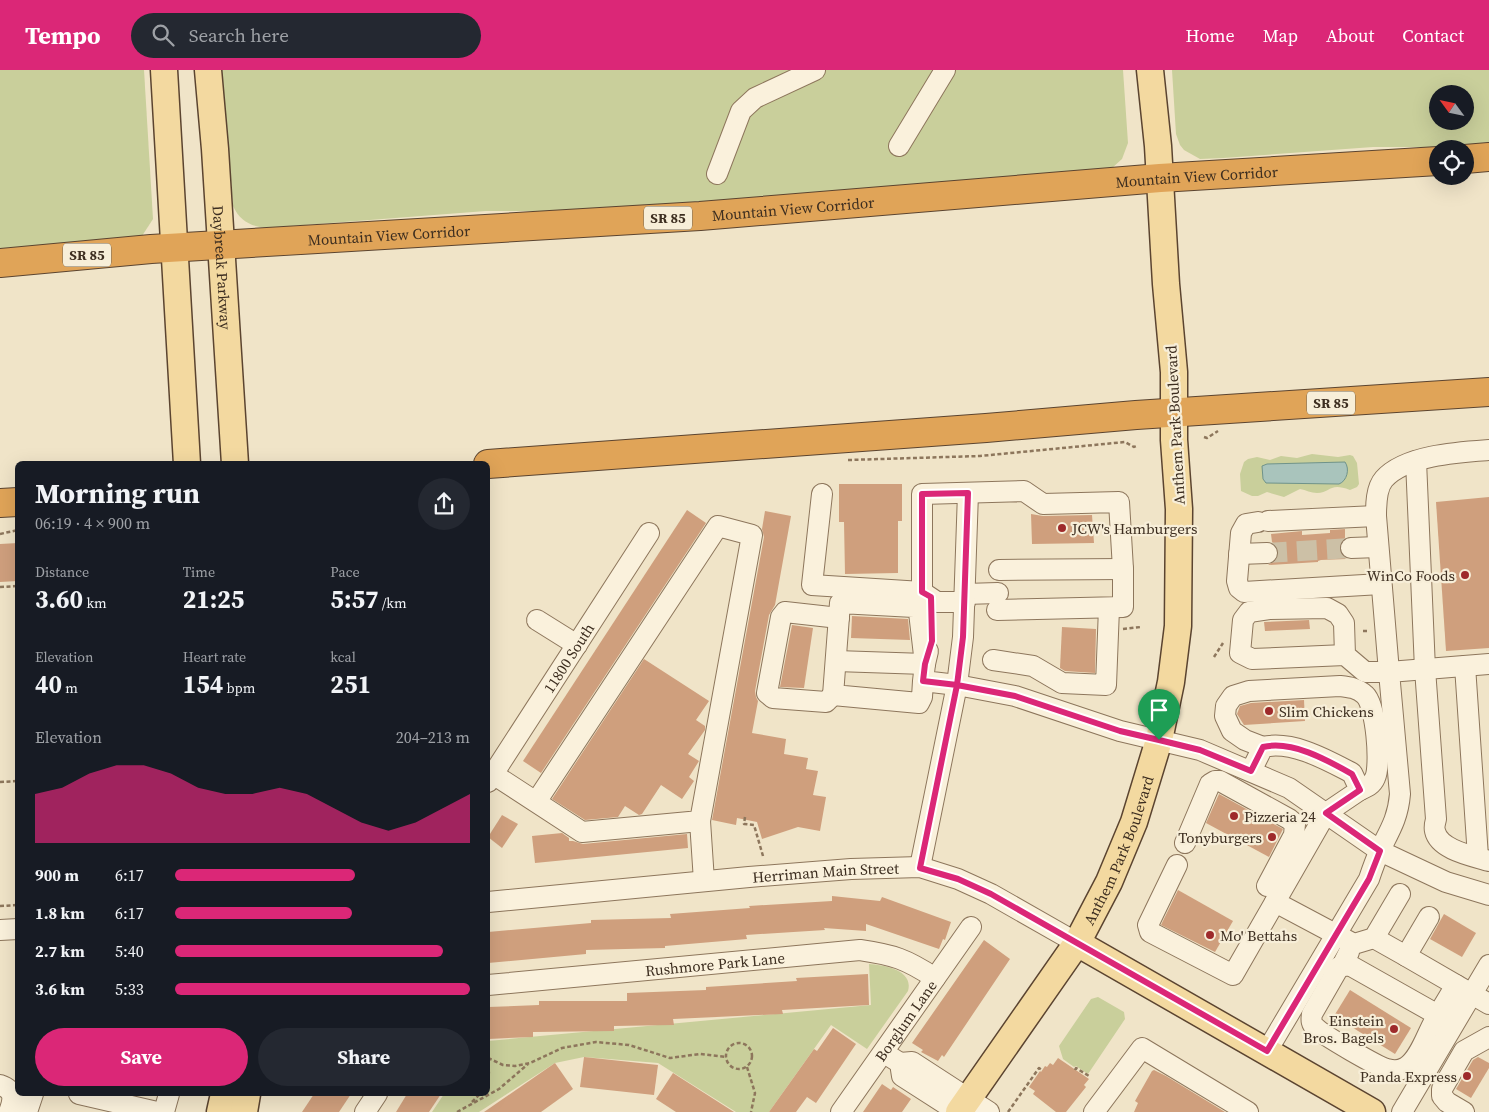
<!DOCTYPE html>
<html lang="en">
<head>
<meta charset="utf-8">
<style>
  :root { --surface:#171b24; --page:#242831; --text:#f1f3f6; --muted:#9ea1a6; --accent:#db2777 }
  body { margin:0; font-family:"Source Serif 4",serif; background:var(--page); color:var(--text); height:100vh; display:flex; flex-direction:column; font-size:19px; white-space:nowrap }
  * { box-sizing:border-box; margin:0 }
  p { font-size:16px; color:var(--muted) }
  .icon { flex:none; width:28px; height:28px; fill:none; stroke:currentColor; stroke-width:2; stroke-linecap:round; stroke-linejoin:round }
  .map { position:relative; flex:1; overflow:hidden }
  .details { position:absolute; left:15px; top:391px; width:475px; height:635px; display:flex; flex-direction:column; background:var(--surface); border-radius:8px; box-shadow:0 5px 20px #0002 }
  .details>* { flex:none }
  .needle { width:32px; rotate:303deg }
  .tools { position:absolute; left:1429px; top:15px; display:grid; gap:10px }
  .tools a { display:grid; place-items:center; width:45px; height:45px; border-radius:50%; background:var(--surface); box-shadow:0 5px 20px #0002; font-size:25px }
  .pin { position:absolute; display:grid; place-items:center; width:42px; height:42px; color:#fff; margin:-51px -21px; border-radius:50% 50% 50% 0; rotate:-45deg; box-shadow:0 0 5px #0007 }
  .pin .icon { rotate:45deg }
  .round { display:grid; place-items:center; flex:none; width:52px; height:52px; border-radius:26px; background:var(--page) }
  .head { display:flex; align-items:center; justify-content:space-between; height:85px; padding:0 20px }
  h1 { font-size:28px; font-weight:700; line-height:38px }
  .metrics { display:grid; grid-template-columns:repeat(3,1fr); gap:8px; height:85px; padding:5px 20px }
  .metrics div { display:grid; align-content:center }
  .metrics b { font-size:25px; font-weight:700 }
  .metrics small { font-size:14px; font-weight:400 }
  .metrics p { font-size:14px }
  .chart { height:140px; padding:10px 20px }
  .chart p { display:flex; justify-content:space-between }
  .chart svg { width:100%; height:90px; margin-top:5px; fill:var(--accent); opacity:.7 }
  .cta { display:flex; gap:10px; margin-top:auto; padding:10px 20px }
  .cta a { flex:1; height:58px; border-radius:30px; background:var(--accent); color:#fff; font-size:20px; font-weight:700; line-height:58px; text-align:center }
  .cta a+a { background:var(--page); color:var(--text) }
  ul { padding:0 20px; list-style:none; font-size:16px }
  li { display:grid; grid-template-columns:80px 60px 1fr; align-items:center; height:38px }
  li i { height:12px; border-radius:6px; background:var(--accent) }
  header { display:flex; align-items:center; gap:30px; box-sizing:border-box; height:70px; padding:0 25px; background:var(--accent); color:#fff }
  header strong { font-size:24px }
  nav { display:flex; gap:28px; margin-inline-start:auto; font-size:18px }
  .search { width:350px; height:45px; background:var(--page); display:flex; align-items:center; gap:12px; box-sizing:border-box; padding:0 18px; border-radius:28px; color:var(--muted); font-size:19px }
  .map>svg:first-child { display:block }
  .green { fill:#c9cf9b; fill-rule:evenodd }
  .water { fill:#a9c4bc; stroke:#6f938a }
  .building { fill:#cf9f7d }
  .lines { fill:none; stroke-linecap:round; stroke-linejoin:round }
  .minor-tunnel { stroke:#ccc0a6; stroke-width:20; stroke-dasharray:20 10; stroke-linecap:butt }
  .minor-casing { stroke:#8d765c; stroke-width:22 }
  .major-casing { stroke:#5b4430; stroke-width:29 }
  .highway-casing { stroke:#5b4430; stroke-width:30 }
  .path { stroke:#8d765c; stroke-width:2.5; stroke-dasharray:4 2.5; stroke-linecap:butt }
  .minor { stroke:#faf1dc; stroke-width:20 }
  .major { stroke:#f3d9a0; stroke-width:26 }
  .highway { stroke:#e0a458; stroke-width:28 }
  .route-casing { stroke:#fff; stroke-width:10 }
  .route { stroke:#db2777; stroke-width:6 }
  .poi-dot { fill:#9e2a2b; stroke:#f7eed8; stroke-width:2 }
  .labels { text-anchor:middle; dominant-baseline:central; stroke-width:4.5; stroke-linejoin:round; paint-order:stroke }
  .shield { fill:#f7eed8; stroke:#756857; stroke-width:1 }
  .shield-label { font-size:14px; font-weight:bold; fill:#3d2e20 }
  .street-label { font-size:15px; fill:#3d2e20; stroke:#f7eed8 }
  .poi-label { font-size:15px; fill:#3d2e20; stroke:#f7eed8; text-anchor:start }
</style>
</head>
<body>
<header>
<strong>Tempo</strong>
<div class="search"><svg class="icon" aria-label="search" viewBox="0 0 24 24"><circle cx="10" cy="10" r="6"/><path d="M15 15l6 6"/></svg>Search here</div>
<nav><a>Home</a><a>Map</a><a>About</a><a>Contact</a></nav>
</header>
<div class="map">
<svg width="1489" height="1042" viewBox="0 0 1489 1042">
  <rect width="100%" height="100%" fill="#f0e4c8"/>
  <g class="green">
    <polygon points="0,0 144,0 153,149 142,166 0,182"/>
    <path d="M222,0h901l5,73 -6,16 -10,9 -228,20 -313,23h-85l-220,17c-16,-2 -26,-7 -33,-22z"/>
    <path d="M1172,0h317v74l-32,3h-84l-150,11 -23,1 -16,-9 -4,-5 -4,-11zM1438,24h27v27h-27z"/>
    <path d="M1312,384l26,3 12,-2 3,1 4,7 2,21 -2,3 -7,3c-21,-8 -19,3 -33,3 -6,0 -11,-3 -17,-4l-16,8 -17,-5 -9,4h-6l-11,-5 -1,-17 4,-12 4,-3 9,-2 13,3 11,-4 16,2z"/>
    <path d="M869,894c15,1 45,6 39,27l-41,58 -36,-24 -62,87h-33l-78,-49 -74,-6 -29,6 -76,49h-47l12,-18h44v-53l383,-36z"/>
    <polygon points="1098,927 1124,942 1125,949 1088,1004 1076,996 1074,997 1063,989 1059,976 1091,929"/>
  </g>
  <path class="water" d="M1345,392c5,7 2,19 -6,22l-73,-1 -3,-4 -1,-13 5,-2z"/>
  <g class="building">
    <polygon points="839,414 902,414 902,451 898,451 898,503 845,504 844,452 839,452"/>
    <polygon points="1489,427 1489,578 1446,581 1436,432"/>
    <polygon points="687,440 706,453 541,703 523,691"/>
    <polygon points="765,441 791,446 775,535 769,545 755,621 756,627 758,631 752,663 786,669 784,684 808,688 806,699 818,701 813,725 826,727 820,761 798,757 762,769 757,752 737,748 736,755 712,750 764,467 762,459"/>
    <polygon points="1031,444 1043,446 1092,445 1094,473 1032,474"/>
    <polygon points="1345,459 1345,468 1340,473 1339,479 1341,485 1346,489 1321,490 1318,491 1318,492 1268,495 1277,489 1279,483 1277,476 1272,472 1271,464 1302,461 1302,465 1330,463 1330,460"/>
    <polygon points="18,473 18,511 0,512 0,474"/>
    <polygon points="852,546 908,549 910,570 851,568"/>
    <polygon points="1309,550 1310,559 1265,561 1264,552"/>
    <polygon points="792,555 813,558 804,618 780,617"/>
    <polygon points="1062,557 1096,559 1095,603 1065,601 1060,598"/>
    <polygon points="644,589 709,631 696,650 705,656 705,660 688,684 699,691 689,707 694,711 682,729 661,715 642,744 639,745 625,736 618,747 585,750 552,729"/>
    <polygon points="1304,630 1305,651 1244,655 1237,644 1240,636 1251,633"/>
    <polygon points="1219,724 1283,759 1269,787 1206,753"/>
    <polygon points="502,745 518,754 502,778 488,767"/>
    <polygon points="562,763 569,768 569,771 573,771 583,774 687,764 688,778 535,793 532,766"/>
    <polygon points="1178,820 1233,851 1215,882 1161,855"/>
    <polygon points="832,826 880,831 882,827 951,852 945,870 943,869 939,879 866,854 866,861 824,858 825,860 746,865 747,869 665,876 665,878 586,880 586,884 488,893 488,862 591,853 591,850 671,848 670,844 750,838 749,836 832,831"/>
    <polygon points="1444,844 1476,863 1462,887 1430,869"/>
    <polygon points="984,870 1010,889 944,987 942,985 938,991 921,982 923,980 912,973"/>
    <polygon points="868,904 869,935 782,940 783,944 673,949 674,955 614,956 614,961 533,962 533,967 488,969 488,937 539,935 539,931 627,931 627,923 706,920 706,917 797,911 796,908"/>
    <polygon points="1350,920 1411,958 1395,984 1334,946"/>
    <polygon points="833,958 856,974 816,1033 807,1027 796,1042 769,1042 814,979 817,981"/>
    <polygon points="584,987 658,995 654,1025 580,1017"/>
    <polygon points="1478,987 1489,993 1489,998 1471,1028 1456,1019 1473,990"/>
    <polygon points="1058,988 1089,1009 1084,1015 1086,1017 1066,1042 1056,1042 1033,1024 1035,1021 1029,1017 1040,1001 1041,1002 1045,996 1047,997 1050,993 1053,995"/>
    <polygon points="555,993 573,1019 541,1042 484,1042"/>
    <polygon points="1154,1000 1166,1006 1225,1042 1134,1042 1138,1033 1135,1031 1152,1001"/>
    <polygon points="673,1003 734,1042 676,1042 656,1029"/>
    <polygon points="882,1014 891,1020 893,1017 911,1029 902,1042 863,1042"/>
    <polygon points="314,1024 351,1024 339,1042 302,1042"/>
    <polygon points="407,1024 441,1024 429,1042 396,1042"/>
  </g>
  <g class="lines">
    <polyline class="minor-tunnel" points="1267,483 1351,478"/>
    <g class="minor-casing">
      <g id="minor">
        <polyline points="899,76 945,0"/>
        <polyline points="717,104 741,41 755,28 815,0"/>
        <path d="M1416,391l9,208 11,150c-1,4 -2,9 -1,12 4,19 38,25 54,30"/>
        <polyline points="822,424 812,515 922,522 937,532 965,532"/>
        <polyline points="1268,451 1376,446"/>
        <polyline points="1258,452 1246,454 1241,463 1237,511 1239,518 1244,522 1381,514"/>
        <polyline points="1351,478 1378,477"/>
        <polyline points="1239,484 1267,483"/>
        <polyline points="999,500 1123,499"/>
        <polyline points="922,522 922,424 1024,421 1043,434 1119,432 1123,499 1123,537 997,540"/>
        <polyline points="965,524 998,523"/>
        <polyline points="537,550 577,575"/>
        <path d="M1345,585l-1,-32 -6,-9 -11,-6 -58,1 -20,3 -6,8 -3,33 12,6 93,-4 20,17h24l-13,-156c0,-11 0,-28 8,-37 21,-24 76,-27 105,-29"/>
        <polyline points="993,590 1033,596 1062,613 1106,615 1109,538"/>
        <polyline points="836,591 925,594 928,581"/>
        <polyline points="1465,596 1478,787"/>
        <polyline points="923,611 925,594 919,542 914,537 840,533 833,625 919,633 922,627 923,611 957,615 1015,626 1120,661 1200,680 1289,718 1380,781 1446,812 1489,825"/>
        <polyline points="833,625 826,632 773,628 767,623 781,547 785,542 839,548"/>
        <path d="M1263,677l-18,-7 -13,-9 -7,-15 1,-10 7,-10 16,-5 91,-5c9,1 18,2 25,9 11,10 16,70 10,83 -3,7 -8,9 -15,12"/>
        <path d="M1251,701l12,-24c29,-7 64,13 89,26l8,17 -34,23 -51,89 79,42 20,-6 26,-44"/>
        <polyline points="493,704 582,762 700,751 752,465 718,456 536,732"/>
        <path id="s1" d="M488,712l161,-249"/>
        <polyline points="700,751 704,811"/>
        <polyline points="1185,773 1210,714 1215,711 1220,711 1289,749 1295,754 1294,765 1267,816"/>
        <polyline points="1177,795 1148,855 1150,862 1233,905 1275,832"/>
        <polyline points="920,797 957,615 963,567 968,423"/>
        <path id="s2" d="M488,832l261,-25 102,-8 69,-2 38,12 33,15 86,49"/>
        <polyline points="0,860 18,859"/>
        <polyline points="1374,868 1406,886 1429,847"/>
        <polyline points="1349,882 1344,892 1438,945 1456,915"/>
        <polyline points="1406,886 1489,934"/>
        <path d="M1347,893l-2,3 -6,1 -27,47c-1,6 -1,10 4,14 7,7 62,39 71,41 6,2 13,2 19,-2 15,-9 22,-38 32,-52"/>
        <path id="s3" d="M488,915l372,-35c34,5 46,9 75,28"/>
        <path d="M1267,981l102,-172c3,-9 7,-20 11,-29 10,-20 18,-32 20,-56l-11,-122 100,-8"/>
        <polyline points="889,986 900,993 902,1006 958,1042"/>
        <polyline points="900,993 912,992 989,1042"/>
        <path d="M0,1015c15,5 14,14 9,27"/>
        <polyline points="79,1024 157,1042"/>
        <polyline points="27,1042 33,1024"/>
        <polyline points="164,1042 169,1024"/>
        <polyline points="365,1042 377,1024"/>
        <path id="s4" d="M841,1042l130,-185"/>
        <polyline points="1094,1042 1142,978 1248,1042"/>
        <polyline points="1402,1042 1489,895"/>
        <polyline points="1464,1042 1447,1032 1442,1026 1442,1019 1464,981 1489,967"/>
      </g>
    </g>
    <g class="major-casing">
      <g id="major">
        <polyline points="164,0 187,394"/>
        <path id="s5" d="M208,0l7,79 20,315"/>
        <polyline points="1077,873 1372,1042"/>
        <polyline points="220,1042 224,1024"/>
        <polyline points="244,1042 247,1024"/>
        <path id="s6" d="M959,1042l118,-169 32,-61 25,-60 25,-82 12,-58 7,-56 1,-117 -5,-69v-68l-8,-88 -8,-138 -8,-76"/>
      </g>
    </g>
    <g class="highway-casing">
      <g id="highway">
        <polyline points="1465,89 1489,87"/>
        <path id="s7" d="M0,193l151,-14 549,-33 460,-38 278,-17"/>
        <polyline points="488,394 986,358 1136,345 1489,322"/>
        <polyline points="0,433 18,432"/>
      </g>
    </g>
    <g class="path">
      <polyline points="1204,367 1207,368 1218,361"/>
      <polyline points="848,390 980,386 1125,372 1134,377 1138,375"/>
      <polyline points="0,464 18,460"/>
      <polyline points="0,517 18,516"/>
      <polyline points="1123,559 1141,557"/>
      <polyline points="1363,561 1369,561"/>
      <polyline points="1214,587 1223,573"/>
      <polyline points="0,712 18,711"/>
      <polyline points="745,747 744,754 754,755 763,786"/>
      <polyline points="0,836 18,835"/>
      <circle cx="739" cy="986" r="13"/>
      <polyline points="488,988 503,995 515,996 530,993 562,978 596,972 629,975 670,988 700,984 726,987"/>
      <polyline points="488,993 489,1004 488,1011"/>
      <polyline points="747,997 755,1023 751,1042"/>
      <polyline points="1075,1000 1076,998 1089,1006"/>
      <polyline points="472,1032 480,1024"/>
      <polyline points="457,1042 499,1019 528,994"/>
      <polyline points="1008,1042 1039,998 1042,1000"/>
    </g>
    <use href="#minor" class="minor"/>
    <use href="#major" class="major"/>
    <use href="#highway" class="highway"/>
  </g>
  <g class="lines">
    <g class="route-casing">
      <path id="route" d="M1159,670l-39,-9 -105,-35 -58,-11 -34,-4 2,-17 7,-23 -1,-44 -9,-5v-98l46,-1 -5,144 -6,48 -37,183 38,11 33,15 276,157 102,-172 11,-28 -54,-38 34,-23 -8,-16c-25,-14 -60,-34 -89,-27l-12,24 -51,-21 -41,-10"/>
    </g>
    <use href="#route" class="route"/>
  </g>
  <g class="poi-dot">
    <circle cx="1062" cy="458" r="5"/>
    <circle cx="1465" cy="505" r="5"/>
    <circle cx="1269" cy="641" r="5"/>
    <circle cx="1234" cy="746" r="5"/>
    <circle cx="1272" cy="767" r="5"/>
    <circle cx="1210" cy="865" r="5"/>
    <circle cx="1394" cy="959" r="5"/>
    <circle cx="1467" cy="1006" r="5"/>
  </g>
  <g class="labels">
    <g class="shield">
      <rect x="644" y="136.5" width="48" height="23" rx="4"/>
      <rect x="63" y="173.5" width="48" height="23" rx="4"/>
      <rect x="1307" y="321.5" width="48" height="23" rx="4"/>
    </g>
    <g class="shield-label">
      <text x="668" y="148">SR 85</text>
      <text x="87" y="185">SR 85</text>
      <text x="1331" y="333">SR 85</text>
    </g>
    <g class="street-label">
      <text stroke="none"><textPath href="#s7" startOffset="1200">Mountain View Corridor</textPath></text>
      <text stroke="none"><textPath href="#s7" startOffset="795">Mountain View Corridor</textPath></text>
      <text stroke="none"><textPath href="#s7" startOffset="390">Mountain View Corridor</textPath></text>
      <text stroke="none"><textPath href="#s5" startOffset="198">Daybreak Parkway</textPath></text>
      <text transform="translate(1175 355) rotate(-93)">Anthem Park Boulevard</text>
      <text stroke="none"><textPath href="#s1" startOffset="148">11800 South</textPath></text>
      <text stroke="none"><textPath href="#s6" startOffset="308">Anthem Park Boulevard</textPath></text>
      <text stroke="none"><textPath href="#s2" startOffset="339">Herriman Main Street</textPath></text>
      <text stroke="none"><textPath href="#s3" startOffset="228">Rushmore Park Lane</textPath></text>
      <text stroke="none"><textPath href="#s4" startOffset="112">Borglum Lane</textPath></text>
    </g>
    <g class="poi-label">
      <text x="1072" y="458">JCW's Hamburgers</text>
      <text x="1455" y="505" text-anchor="end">WinCo Foods</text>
      <text x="1279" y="641">Slim Chickens</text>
      <text x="1244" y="746">Pizzeria 24</text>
      <text x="1262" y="767" text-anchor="end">Tonyburgers</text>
      <text x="1220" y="865">Mo' Bettahs</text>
      <text x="1384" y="950" text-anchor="end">Einstein<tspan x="1384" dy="17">Bros. Bagels</tspan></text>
      <text x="1457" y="1006" text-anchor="end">Panda Express</text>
    </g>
  </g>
</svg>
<div class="tools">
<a><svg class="needle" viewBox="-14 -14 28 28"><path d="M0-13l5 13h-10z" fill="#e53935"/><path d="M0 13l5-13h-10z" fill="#9ea1a6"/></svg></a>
<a><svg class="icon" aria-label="locate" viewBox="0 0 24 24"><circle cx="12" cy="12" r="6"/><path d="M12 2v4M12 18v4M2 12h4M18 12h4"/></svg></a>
</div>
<div class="pin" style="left:1159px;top:670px;background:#1e9e55"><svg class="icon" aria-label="arrive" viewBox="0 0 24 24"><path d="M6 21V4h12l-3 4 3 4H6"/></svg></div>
<section class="details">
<div class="head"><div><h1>Morning run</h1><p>06:19 · 4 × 900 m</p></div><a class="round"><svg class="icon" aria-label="share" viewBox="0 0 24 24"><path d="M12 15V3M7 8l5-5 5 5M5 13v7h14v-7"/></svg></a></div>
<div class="metrics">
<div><p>Distance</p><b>3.60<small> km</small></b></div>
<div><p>Time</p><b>21:25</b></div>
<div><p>Pace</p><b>5:57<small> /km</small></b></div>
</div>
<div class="metrics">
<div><p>Elevation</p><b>40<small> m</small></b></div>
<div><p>Heart rate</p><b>154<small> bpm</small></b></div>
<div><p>kcal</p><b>251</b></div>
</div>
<div class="chart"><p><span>Elevation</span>204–213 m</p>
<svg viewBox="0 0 160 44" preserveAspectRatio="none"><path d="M0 44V20L10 17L20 10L30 6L40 6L50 10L60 17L70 20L80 20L90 17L100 20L110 27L120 34L130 38L140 34L150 27L160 20V44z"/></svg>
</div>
<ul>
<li><b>900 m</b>6:17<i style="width:61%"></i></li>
<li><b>1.8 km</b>6:17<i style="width:60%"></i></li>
<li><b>2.7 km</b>5:40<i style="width:91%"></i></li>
<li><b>3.6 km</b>5:33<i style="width:100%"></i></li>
</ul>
<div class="cta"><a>Save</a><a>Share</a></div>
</section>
</div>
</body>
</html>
